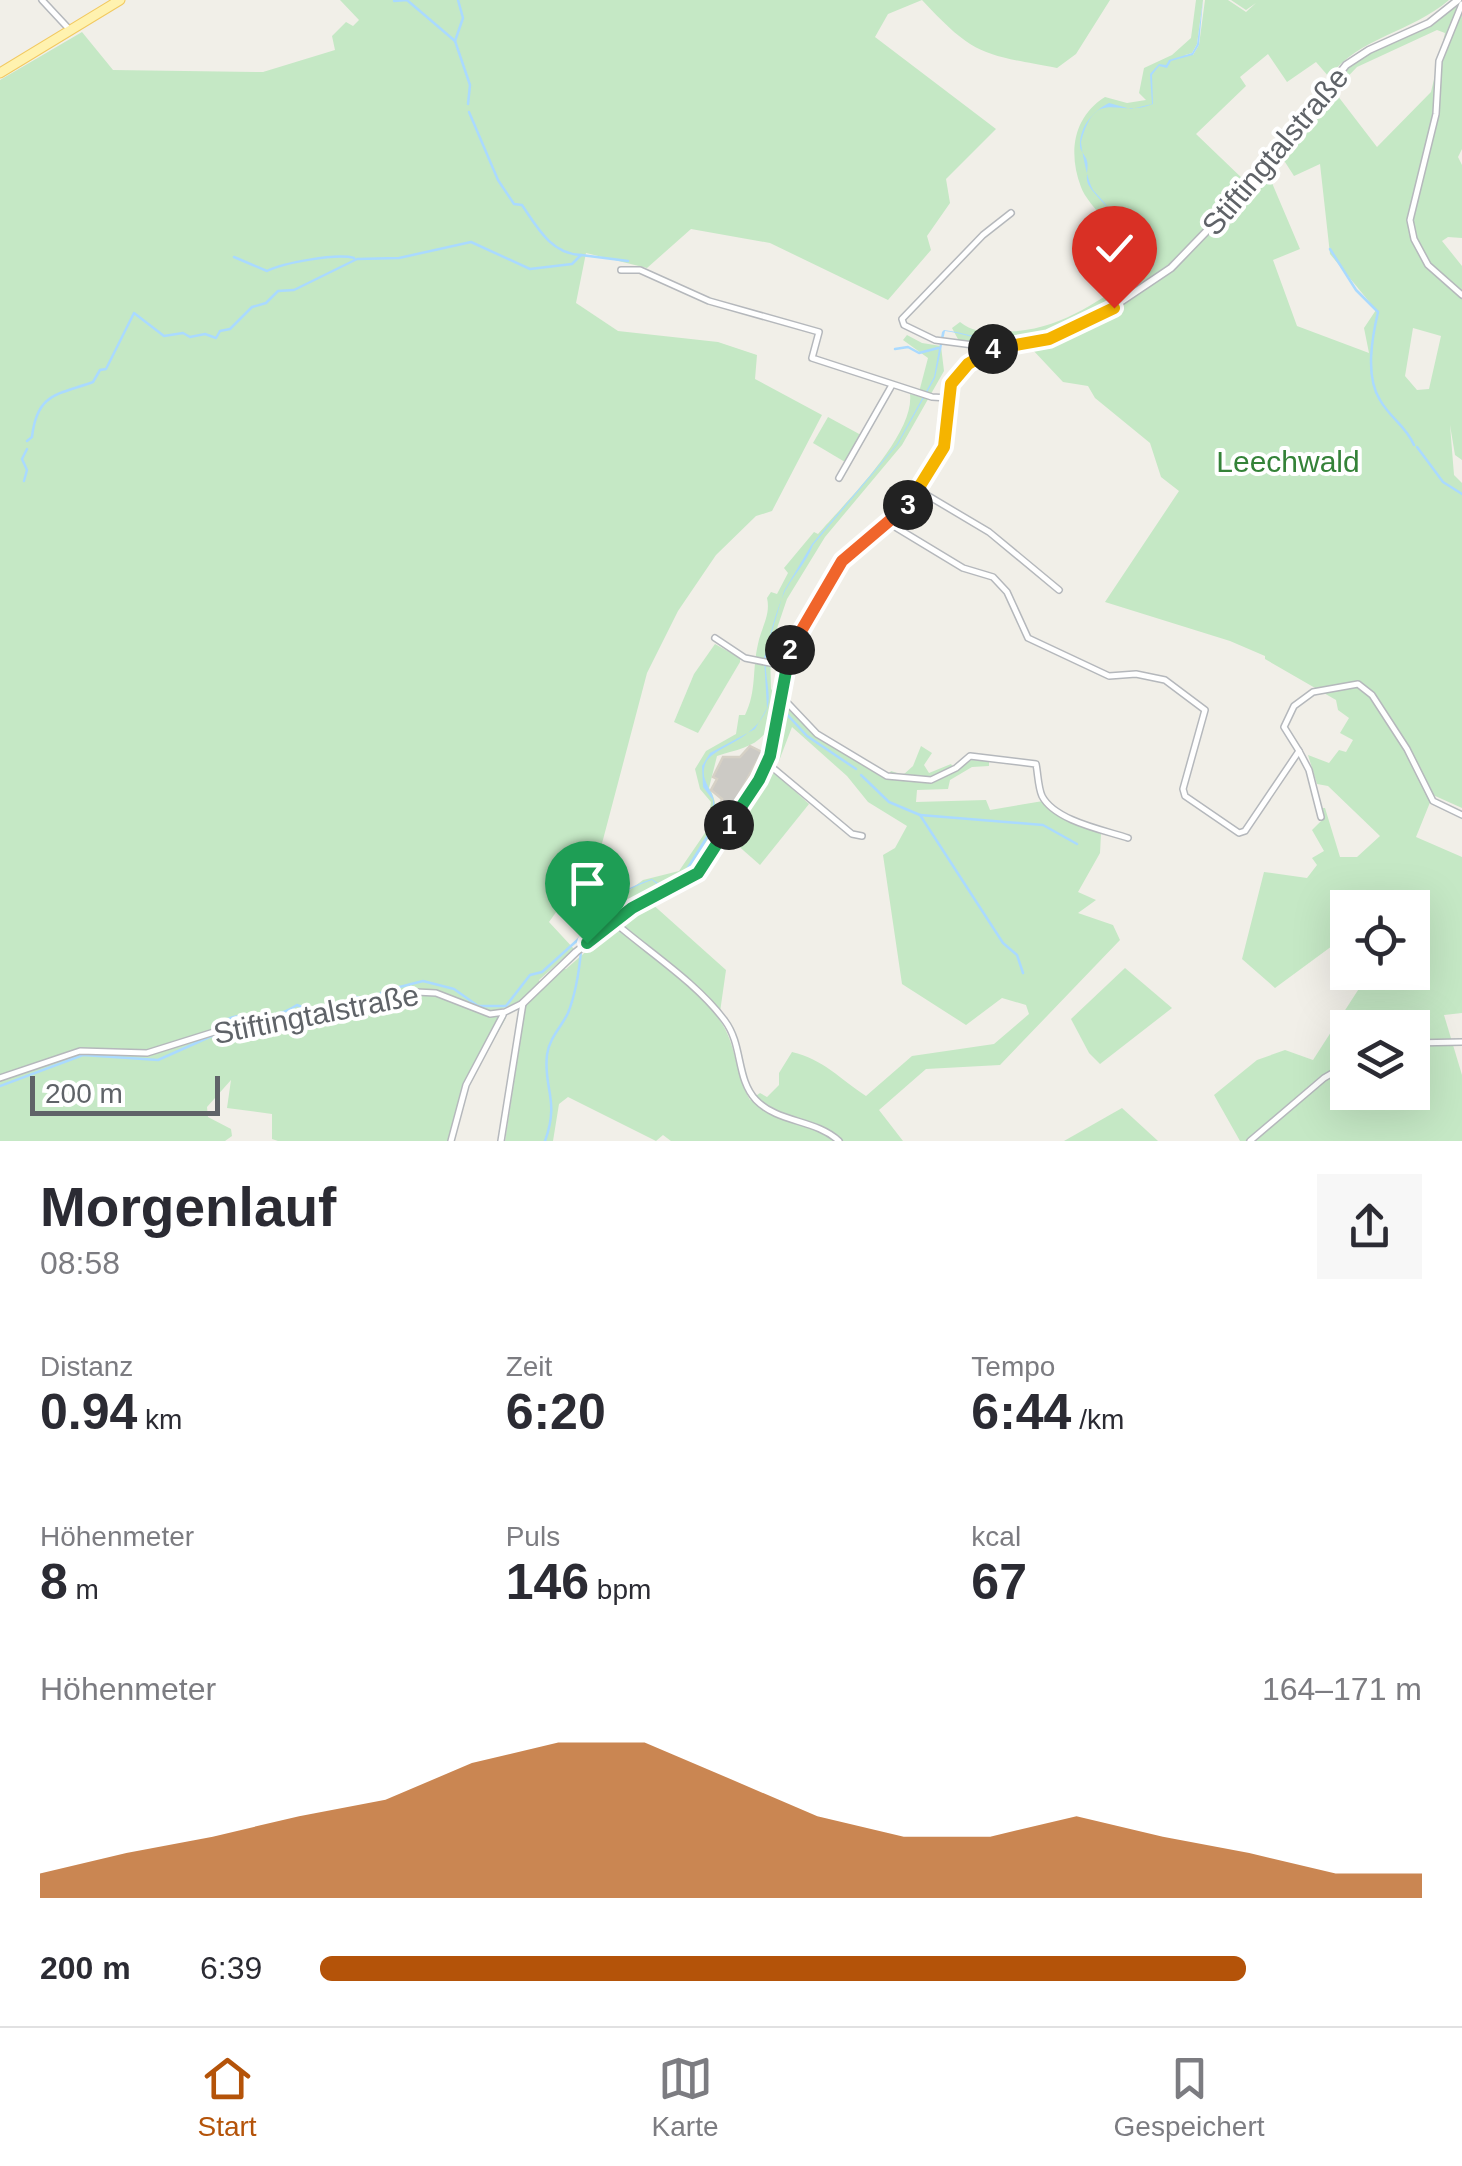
<!DOCTYPE html>
<html lang="de">
<head>
<meta charset="utf-8">
<style>
  :root { --surface:#fff; --page:#f7f7f7; --text:#2b2b33; --muted:#7c7c81; --line:#e1e1e2; --accent:#b45309 }
  body { margin:0; font-family:Arial,sans-serif; background:var(--page); color:var(--text); height:100vh; display:flex; flex-direction:column; font-size:38px; white-space:nowrap }
  * { box-sizing:border-box; margin:0 }
  p { font-size:32px; color:var(--muted) }
  .icon { flex:none; width:55px; height:55px; fill:none; stroke:currentColor; stroke-width:2; stroke-linecap:round; stroke-linejoin:round }
  .map { position:relative; height:1141px; overflow:hidden }
  .panel { display:flex; flex-direction:column; background:var(--surface); flex:1 }
  .panel>* { flex:none }
  .controls { position:absolute; left:1330px; top:890px; display:grid; gap:20px }
  .controls a { display:grid; place-items:center; width:100px; height:100px; border-radius:0px; background:var(--surface); box-shadow:0 10px 40px #0002; font-size:50px }
  .scale { position:absolute; left:30px; bottom:25px; width:190px; box-sizing:border-box; padding-left:10px; border:5px solid #5f6368; border-top:0; font-size:28px; line-height:35px; white-space:nowrap; color:#5f6368; -webkit-text-stroke:8px #fff; paint-order:stroke }
  .pin { position:absolute; display:grid; place-items:center; width:85px; height:85px; color:#fff; margin:-102px -42px; border-radius:50% 50% 50% 0; rotate:-45deg; box-shadow:0 0 10px #0007 }
  .pin .icon { rotate:45deg }
  .km { position:absolute; width:50px; height:50px; margin:-25px; border-radius:50%; background:#222; color:#fff; font-size:28px; line-height:50px; text-align:center }
  .round { display:grid; place-items:center; flex:none; width:105px; height:105px; border-radius:0px; background:var(--page) }
  .headline { display:flex; align-items:center; justify-content:space-between; height:170px; padding:0 40px }
  h1 { font-size:55px; font-weight:600; line-height:75px }
  .stats { display:grid; grid-template-columns:repeat(3,1fr); gap:15px; height:170px; padding:10px 40px }
  .stats div { display:grid; align-content:center }
  .stats b { font-size:50px; font-weight:600 }
  .stats small { font-size:28px; font-weight:400 }
  .stats p { font-size:28px }
  .chart { height:280px; padding:20px 40px }
  .chart p { display:flex; justify-content:space-between }
  .chart svg { width:100%; height:180px; margin-top:10px; fill:var(--accent); opacity:.7 }
  ul { padding:0 40px; list-style:none; font-size:32px }
  li { display:grid; grid-template-columns:160px 120px 1fr; align-items:center; height:75px }
  li i { height:25px; border-radius:12px; background:var(--accent) }
  .tabs { display:flex; justify-content:space-around; align-items:center; height:140px; border-top:2px solid var(--line); background:var(--surface); font-size:28px; color:var(--muted) }
  .tabs a { display:grid; justify-items:center; gap:5px }
  .tabs .on { color:var(--accent) }
  .map>svg:first-child { display:block }
  .green { fill:#c5e8c5; fill-rule:evenodd }
  .water { fill:#aadaff }
  .lines { fill:none; stroke-linecap:round; stroke-linejoin:round }
  .stream { stroke:#aadaff; stroke-width:2.5 }
  .building { fill:#cccac5; stroke:#d6d1c6; stroke-width:2.5 }
  .minor-casing { stroke:#b5b8bc; stroke-width:8 }
  .tertiary-casing { stroke:#b5b8bc; stroke-width:9 }
  .primary-casing { stroke:#f2c960; stroke-width:11 }
  .minor { stroke:#fff; stroke-width:5 }
  .tertiary { stroke:#fff; stroke-width:6 }
  .primary { stroke:#fff2af; stroke-width:9 }
  .split-1-casing { stroke:#fff; stroke-width:20 }
  .split-2-casing { stroke:#fff; stroke-width:20 }
  .split-3-casing { stroke:#fff; stroke-width:20 }
  .split-4-casing { stroke:#fff; stroke-width:20 }
  .split-5-casing { stroke:#fff; stroke-width:20 }
  .split-1 { stroke:#22a559; stroke-width:12 }
  .split-2 { stroke:#22a559; stroke-width:12 }
  .split-3 { stroke:#f0652b; stroke-width:12 }
  .split-4 { stroke:#f5b400; stroke-width:12 }
  .split-5 { stroke:#f5b400; stroke-width:12 }
  .labels { text-anchor:middle; dominant-baseline:central; stroke-width:8; stroke-linejoin:round; paint-order:stroke }
  .street-label { font-size:30px; fill:#5f6368; stroke:#fff }
  .park-label { font-size:30px; fill:#348238; stroke:#fff }
</style>
</head>
<body>
<div class="map">
<svg width="1462" height="1141" viewBox="0 0 1462 1141">
  <rect width="100%" height="100%" fill="#f1efe8"/>
  <g class="green">
    <path d="M340,0h770l-34,54 -19,14c-74,-14 -82,-11 -135,-68l-34,14 -13,23 121,92 -50,50 4,24 -23,33 4,14 -43,50 -118,-57 -79,-14 -44,39 -61,-15 -10,50 42,28 100,11 39,13 -2,24 67,36 -50,96 -16,5 -40,39 -38,56 -31,62 -47,178 -51,71 25,27 -35,31 1,6 19,-17h7l64,-56 20,-11 76,68 -7,49c18,25 16,55 31,81l10,-7 7,4 12,-12v-12l13,-21c31,7 48,27 74,44l46,-40 82,-12 35,-30 -3,-9 -24,-7 -36,27 -64,-41 -19,-129 12,-7 12,-22 -39,-24 -21,-26 -55,-49 -13,34 -7,-3 8,-37 -8,-2c-8,27 -30,29 -55,37l-8,32c17,26 2,71 -23,89 -14,10 -29,11 -44,17 -13,7 -26,18 -39,27l-4,-8 44,-33 36,-9 28,-41 4,-28 -11,-13 -5,-20 11,-18 30,-17 3,-19h6c12,-24 7,-46 13,-71 3,-16 13,-29 9,-46l4,-6 6,2 11,-21 -4,-5 30,-36 4,2c27,-31 97,-99 92,-140l8,2 10,-38 -25,-18 4,-5 15,8 19,3 3,25 -42,74 -77,92 -38,62 -17,50 1,40 44,47 70,43 6,-8 12,4 10,-9 8,-20 11,7 -8,12 5,8 22,-9 5,7 15,-11 18,1v5l-17,1 -22,13 -2,9 -31,1 -1,12 70,-2 4,10 53,-9 19,16 39,17 -1,19 -22,39 18,8 -18,13 35,12 7,15 -120,125 -74,4 -47,41 24,31h-232l-8,-6 -7,6 -88,-44 -9,7 -6,37h-48l21,-138 -6,-2 -23,10 9,7 -38,67 -14,56h-176l-6,-2v-25l-45,-6 4,-28 -24,27 1,10 23,12 1,7 -7,5h-225v-1061l82,-48 31,38 150,2 72,-22 -3,-14 14,-14 7,4 6,-6z"/>
    <path d="M1196,0h7l-6,44 -5,9 -7,2h8l6,-10 6,-45h23l18,12 10,-9 -10,7 -15,-10h218c-37,32 -90,37 -120,77l-13,-15 -29,20 -19,-28 -28,23 6,9 -50,48 49,47 19,-17 36,85 -27,11 24,66 72,27 -5,-25 12,-18 -46,-56 -10,-90 -26,12 -18,-28 25,-33 4,3 41,-53 62,-31 54,-34v149l-4,8 4,8v73l-14,-1 -6,4 20,25v194l-7,-5 -5,-30 4,50 8,8v325l-29,-13 -17,42 46,20v156l-18,2 18,60v66h-222l-26,-46 43,-35 28,-10 28,10 56,-87 43,-1v-64h-64l-1,27 -72,53 -33,-29 22,-87 43,6 10,-13 -5,-7 12,-7 -12,-21 11,-11 -2,-11h4l15,49h17l23,-21 -52,-50 -11,-2 -9,-29 21,8 10,-13 7,2 7,-12 -13,-7 9,-15 -11,-8 -2,-10 -71,-41v-3l-35,-15 -125,-39 74,-111 -18,-14 -11,-34 -55,-45 -7,-12 -25,-4 -32,-34 45,-15 -1,-8c-35,15 -79,24 -116,16l-7,-13 8,-6c13,11 29,10 45,10 58,-2 91,-31 138,-60v-13c-15,-17 -55,-52 -62,-72 -13,-34 -8,-70 24,-90l22,6 19,-3 -7,-7 5,-25 28,-13 19,-17zM1437,30l8,3 -14,59 -54,55 -43,-56 23,-24zM1413,328l28,8 -12,53 -12,1 -12,-14zM1348,1028h64v64h-64z"/>
    <polygon points="828,417 861,435 845,462 813,443"/>
    <polygon points="715,644 740,658 740,662 698,733 674,722 694,674"/>
    <polygon points="767,773 776,774 809,804 760,865 727,836"/>
    <polygon points="1125,968 1172,1008 1100,1064 1089,1053 1071,1019"/>
    <polygon points="1122,1108 1158,1141 1064,1141"/>
  </g>
  <path class="water" d="M1203,0l-4,45 -6,10 -22,6 -4,7 -8,-2 -7,9 1,29c-35,15 -57,-19 -72,38 1,10 7,42 13,49 6,7 11,11 16,20 17,5 25,22 41,30 2,7 4,17 3,23 -4,18 -77,58 -96,66 -16,7 -45,10 -62,10 -19,0 -34,-7 -51,-9l-10,47 -37,66 -85,101c-7,18 -19,29 -28,46 -8,18 -17,47 -19,67 -2,17 7,39 0,53 -16,33 -56,36 -61,54 -5,16 7,23 9,36 5,30 -15,52 -31,76l-26,7 -5,-4c-25,8 -63,31 -70,55 4,-26 47,-49 70,-56l6,4 24,-8 31,-50v-25l-10,-13 -1,-21 8,-13 45,-24 12,-21 -3,-50 20,-67 28,-47 85,-100 37,-67 8,-45 2,-2c17,2 33,8 52,9 59,2 115,-36 157,-74l-3,-23c-15,-8 -55,-44 -62,-58 -3,-8 1,-16 -1,-23 -1,-5 -6,-9 -7,-14 -1,-20 13,-36 29,-44l22,6 21,-5 -2,-30 9,-10 7,1 3,-5 23,-7 5,-9z"/>
  <g class="lines">
    <g class="stream">
      <polyline points="394,1 407,0 455,41 470,85 468,104"/>
      <polyline points="455,41 463,18 458,0"/>
      <path d="M469,112l29,68 16,24 8,1c15,22 29,49 59,50"/>
      <path d="M1330,249l26,41 22,22c-6,26 -13,64 2,88 10,18 26,26 34,45"/>
      <path d="M234,257l33,14c16,-8 69,-18 87,-13"/>
      <polyline points="895,349 908,347 919,353 938,348"/>
      <path d="M27,441l5,-4c5,-44 25,-42 61,-55l7,-12 6,-1 28,-56 30,23 19,-3 7,4 15,-3 11,4 4,-7 10,-2 22,-22 14,-4 12,-12 16,-1 63,-31 42,-1 72,-16 59,27 42,-5 9,-9 47,6"/>
      <polyline points="1417,447 1443,482 1462,494"/>
      <polyline points="24,481 27,470 22,459 27,449"/>
      <polyline points="782,709 807,736 856,769"/>
      <polyline points="861,775 889,802 920,815 1003,943 1017,955 1023,973"/>
      <polyline points="920,815 1043,825 1077,844"/>
      <polyline points="335,1008 356,997 372,1000 384,991 423,981 454,989 478,1006 506,1006 530,975 542,972 582,936"/>
      <path d="M215,1028c26,-25 50,-1 82,-23l14,6 17,-1"/>
      <polyline points="0,1086 83,1055 158,1060 214,1035"/>
      <path d="M545,1141c15,-41 -2,-53 2,-86 2,-17 15,-29 21,-42 8,-20 11,-40 13,-62"/>
    </g>
  </g>
  <polygon class="building" points="750,746 762,752 727,816 717,811 722,799 711,790 717,779 713,777 723,757 740,757"/>
  <g class="lines">
    <g class="minor-casing">
      <g id="minor">
        <polyline points="42,0 69,29"/>
        <polyline points="1462,4 1439,61 1436,114 1410,220 1414,239 1428,265 1462,295"/>
        <polyline points="621,270 640,270 709,301 819,332 812,358 932,397 948,398"/>
        <polyline points="987,350 981,346 935,340 904,325 902,319 983,235 1011,213"/>
        <polyline points="839,478 892,385"/>
        <polyline points="920,491 989,532 1059,590"/>
        <polyline points="887,522 963,568 993,577 1007,592 1028,638 1109,676 1136,674 1165,680 1205,710 1183,789 1185,796 1239,833 1245,831 1299,751 1284,727 1294,706 1313,692 1358,684 1372,695 1407,749 1433,801 1462,815"/>
        <polyline points="715,638 745,658 785,666"/>
        <path d="M780,695l37,39 70,42 44,4 25,-12 14,-12 66,8c2,10 2,23 6,32 13,25 62,34 86,42"/>
        <polyline points="1299,751 1309,770 1321,817"/>
        <polyline points="767,763 852,834 862,836"/>
        <path d="M614,922c36,31 83,61 111,99 18,24 11,58 31,79 22,23 59,19 83,41"/>
        <polyline points="1412,1043 1462,1042"/>
        <polyline points="0,1078 80,1051 147,1053 230,1027 319,1018 416,992 436,993 490,1014 505,1012 523,1003"/>
        <polyline points="451,1141 466,1085 503,1015"/>
        <polyline points="501,1141 523,1003"/>
        <polyline points="1250,1141 1324,1078 1348,1064"/>
      </g>
    </g>
    <g class="tertiary-casing">
      <polyline id="tertiary" points="523,1003 576,952 632,908 685,883 702,869 764,771 779,714 785,666 795,639 842,561 920,491 944,447 949,428 949,390 960,371 987,351 1049,339 1095,319 1171,268 1257,179 1346,65 1369,50 1429,23 1458,0"/>
    </g>
    <g class="primary-casing">
      <polyline id="primary" points="0,73 120,0"/>
    </g>
    <use href="#minor" class="minor"/>
    <use href="#tertiary" class="tertiary"/>
    <use href="#primary" class="primary"/>
  </g>
  <g class="lines">
    <g class="split-1-casing">
      <polyline id="split-1" points="587,943 632,908 698,873 729,825"/>
    </g>
    <g class="split-2-casing">
      <polyline id="split-2" points="729,825 759,780 770,756 790,650"/>
    </g>
    <g class="split-3-casing">
      <polyline id="split-3" points="790,650 842,561 908,505"/>
    </g>
    <g class="split-4-casing">
      <polyline id="split-4" points="908,505 944,447 951,384 968,364 993,349"/>
    </g>
    <g class="split-5-casing">
      <polyline id="split-5" points="993,349 1049,339 1114,308"/>
    </g>
    <use href="#split-1" class="split-1"/>
    <use href="#split-2" class="split-2"/>
    <use href="#split-3" class="split-3"/>
    <use href="#split-4" class="split-4"/>
    <use href="#split-5" class="split-5"/>
  </g>
  <g class="labels">
    <g class="street-label">
      <text transform="translate(1275 151) rotate(-50)">Stiftingtalstraße</text>
      <text transform="translate(316 1014) rotate(-11)">Stiftingtalstraße</text>
    </g>
    <g class="park-label">
      <text x="1288" y="461">Leechwald</text>
    </g>
  </g>
</svg>
<div class="controls">
<a><svg class="icon" aria-label="locate" viewBox="0 0 24 24"><circle cx="12" cy="12" r="6"/><path d="M12 2v4M12 18v4M2 12h4M18 12h4"/></svg></a>
<a><svg class="icon" aria-label="layers" viewBox="0 0 24 24"><path d="M12 4l9 5-9 5-9-5zM3 14l9 5 9-5"/></svg></a>
</div>
<div class="scale">200 m</div>
<div class="pin" style="left:587px;top:943px;background:#1e9e55"><svg class="icon" aria-label="arrive" viewBox="0 0 24 24"><path d="M6 21V4h12l-3 4 3 4H6"/></svg></div>
<div class="pin" style="left:1114px;top:308px;background:#d93025"><svg class="icon" aria-label="check" viewBox="0 0 24 24"><path d="M5 12l5 5 9-10"/></svg></div>
<b class="km" style="left:729px;top:825px">1</b>
<b class="km" style="left:790px;top:650px">2</b>
<b class="km" style="left:908px;top:505px">3</b>
<b class="km" style="left:993px;top:349px">4</b>
</div>
<section class="panel">
<div class="headline"><div><h1>Morgenlauf</h1><p>08:58</p></div><a class="round"><svg class="icon" aria-label="share" viewBox="0 0 24 24"><path d="M12 15V3M7 8l5-5 5 5M5 13v7h14v-7"/></svg></a></div>
<div class="stats">
<div><p>Distanz</p><b>0.94<small> km</small></b></div>
<div><p>Zeit</p><b>6:20</b></div>
<div><p>Tempo</p><b>6:44<small> /km</small></b></div>
</div>
<div class="stats">
<div><p>Höhenmeter</p><b>8<small> m</small></b></div>
<div><p>Puls</p><b>146<small> bpm</small></b></div>
<div><p>kcal</p><b>67</b></div>
</div>
<div class="chart"><p><span>Höhenmeter</span>164–171 m</p>
<svg viewBox="0 0 160 44" preserveAspectRatio="none"><path d="M0 44V38L10 33L20 29L30 24L40 20L50 11L60 6L70 6L80 15L90 24L100 29L110 29L120 24L130 29L140 33L150 38L160 38V44z"/></svg>
</div>
<ul>
<li><b>200 m</b>6:39<i style="width:84%"></i></li>
</ul>
</section>
<nav class="tabs">
<a class="on"><svg class="icon" aria-label="home" viewBox="0 0 24 24"><path d="M3 11l9-7 9 7M6 9v11h12V9"/></svg>Start</a>
<a><svg class="icon" aria-label="map" viewBox="0 0 24 24"><path d="M3 6l6-2 6 2 6-2v14l-6 2-6-2-6 2zM9 4v14M15 6v14"/></svg>Karte</a>
<a><svg class="icon" aria-label="saved" viewBox="0 0 24 24"><path d="M7 4h10v16l-5-4-5 4z"/></svg>Gespeichert</a>
</nav>
</body>
</html>
